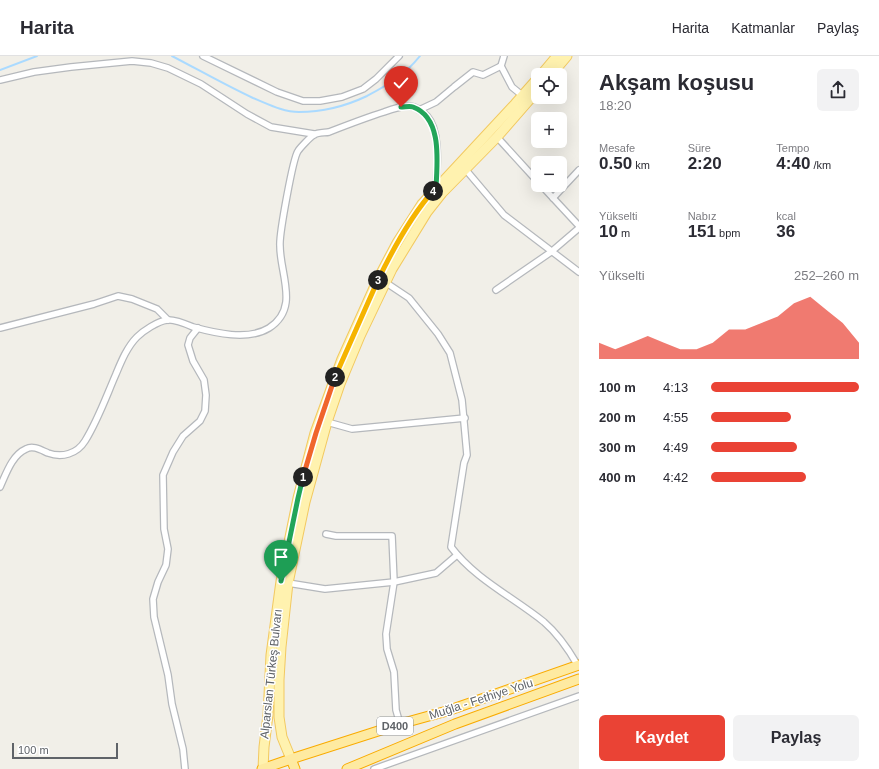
<!DOCTYPE html>
<html lang="tr">
<head>
<meta charset="utf-8">
<style>
  :root { --surface:#fff; --page:#f2f2f3; --text:#2b2b33; --muted:#7c7c81; --line:#e1e1e2; --accent:#ea4335 }
  body { margin:0; font-family:Helvetica,sans-serif; background:var(--page); color:var(--text); height:100vh; display:flex; flex-direction:column; font-size:15px; white-space:nowrap }
  * { box-sizing:border-box; margin:0 }
  p { font-size:13px; color:var(--muted) }
  .icon { flex:none; width:22px; height:22px; fill:none; stroke:currentColor; stroke-width:2; stroke-linecap:round; stroke-linejoin:round }
  .map { position:relative; flex:1; overflow:hidden }
  .sheet { display:flex; flex-direction:column; background:var(--surface); width:300px }
  .sheet>* { flex:none }
  .controls { position:absolute; left:531px; top:12px; display:grid; gap:8px }
  .controls a { display:grid; place-items:center; width:36px; height:36px; border-radius:6px; background:var(--surface); box-shadow:0 4px 16px #0002; font-size:20px }
  .scale { position:absolute; left:12px; bottom:10px; width:106px; box-sizing:border-box; padding-left:4px; border:2px solid #5f6368; border-top:0; font-size:11px; line-height:14px; white-space:nowrap; color:#5f6368; -webkit-text-stroke:3px #fff; paint-order:stroke }
  .pin { position:absolute; display:grid; place-items:center; width:34px; height:34px; color:#fff; margin:-41px -17px; border-radius:50% 50% 50% 0; rotate:-45deg; box-shadow:0 0 4px #0007 }
  .pin .icon { rotate:45deg }
  .km { position:absolute; width:20px; height:20px; margin:-10px; border-radius:50%; background:#222; color:#fff; font-size:11px; line-height:20px; text-align:center }
  .round { display:grid; place-items:center; flex:none; width:42px; height:42px; border-radius:6px; background:var(--page) }
  .overview { display:flex; align-items:center; justify-content:space-between; height:68px; padding:0 20px }
  h1 { font-size:22px; font-weight:700; line-height:30px }
  .metrics { display:grid; grid-template-columns:repeat(3,1fr); gap:6px; height:68px; padding:4px 20px }
  .metrics div { display:grid; align-content:center }
  .metrics b { font-size:17px; font-weight:700 }
  .metrics small { font-size:11px; font-weight:400 }
  .metrics p { font-size:11px }
  .chart { height:112px; padding:8px 20px }
  .chart p { display:flex; justify-content:space-between }
  .chart svg { width:100%; height:72px; margin-top:4px; fill:var(--accent); opacity:.7 }
  .button { display:flex; gap:8px; margin-top:auto; padding:8px 20px }
  .button a { flex:1; height:46px; border-radius:6px; background:var(--accent); color:#fff; font-size:16px; font-weight:700; line-height:46px; text-align:center }
  .button a+a { background:var(--page); color:var(--text) }
  ul { padding:0 20px; list-style:none; font-size:13px }
  li { display:grid; grid-template-columns:64px 48px 1fr; align-items:center; height:30px }
  li i { height:10px; border-radius:5px; background:var(--accent) }
  header { display:flex; align-items:center; gap:24px; box-sizing:border-box; height:56px; padding:0 20px; background:var(--surface); border-bottom:1px solid var(--line) }
  header strong { font-size:19px }
  nav { display:flex; gap:22px; margin-inline-start:auto; font-size:14px }
  main { display:flex; flex:1; min-height:0 }
  .map>svg:first-child { display:block }
  .lines { fill:none; stroke-linecap:round; stroke-linejoin:round }
  .stream { stroke:#aadaff; stroke-width:2 }
  .minor-casing { stroke:#b5b8bc; stroke-width:8 }
  .primary-casing { stroke:#f2c960; stroke-width:11 }
  .trunk-casing { stroke:#f9ab00; stroke-width:11 }
  .minor { stroke:#fff; stroke-width:5.5 }
  .primary { stroke:#fff2af; stroke-width:9 }
  .trunk { stroke:#feeaa1; stroke-width:9 }
  .split-1-casing { stroke:#fff; stroke-width:8 }
  .split-2-casing { stroke:#fff; stroke-width:8 }
  .split-3-casing { stroke:#fff; stroke-width:8 }
  .split-4-casing { stroke:#fff; stroke-width:8 }
  .split-5-casing { stroke:#fff; stroke-width:8 }
  .split-1 { stroke:#22a559; stroke-width:5 }
  .split-2 { stroke:#f0652b; stroke-width:5 }
  .split-3 { stroke:#f5b400; stroke-width:5 }
  .split-4 { stroke:#f5b400; stroke-width:5 }
  .split-5 { stroke:#22a559; stroke-width:5 }
  .labels { text-anchor:middle; dominant-baseline:central; stroke-width:3; stroke-linejoin:round; paint-order:stroke }
  .shield { fill:#fff; stroke:#8f9295; stroke-width:1 }
  .shield-label { font-size:11px; font-weight:bold; fill:#5f6368 }
  .street-label { font-size:12px; fill:#5f6368; stroke:#fff }
</style>
</head>
<body>
<header>
<strong>Harita</strong>
<nav><a>Harita</a><a>Katmanlar</a><a>Paylaş</a></nav>
</header>
<main>
<div class="map">
<svg width="579" height="713" viewBox="0 0 579 713">
  <rect width="100%" height="100%" fill="#f1efe8"/>
  <g class="lines">
    <g class="stream">
      <path d="M172,0c27,14 53,29 81,42 15,6 30,14 46,14 24,0 47,-6 68,-16 22,-12 37,-20 53,-40"/>
      <polyline points="0,14 37,0"/>
    </g>
    <g class="minor-casing">
      <g id="minor">
        <polyline points="203,0 277,36 303,45 320,45 342,41 363,33 376,23 399,0"/>
        <polyline points="504,0 501,10 512,31 523,40"/>
        <polyline points="0,24 34,16 71,11 132,5 151,7 168,12 201,28 247,58 271,71 314,78"/>
        <polyline points="419,54 436,46 454,31 473,16 483,19 501,10"/>
        <polyline points="497,81 538,126"/>
        <polyline points="466,114 504,159 579,216"/>
        <polyline points="541,129 579,170"/>
        <polyline points="553,142 579,114"/>
        <path d="M385,226l24,16 29,36 12,19 12,47 5,55 -3,8 -13,84c24,32 62,50 93,75 14,12 25,28 34,44"/>
        <polyline points="496,234 551,196 579,172"/>
        <polyline points="0,272 94,248 118,240 132,243 157,253 168,264"/>
        <polyline points="327,366 352,373 465,362"/>
        <path d="M0,431c6,-13 12,-32 26,-38 7,-4 15,1 22,4 14,5 29,1 37,-12 13,-21 21,-44 31,-67 5,-12 11,-27 21,-37 6,-6 21,-16 30,-17 7,-1 19,4 26,7 22,6 55,14 76,1 31,-20 11,-53 11,-82 -1,-11 13,-88 18,-95 2,-3 12,-14 16,-16 4,-3 11,-2 15,-3 18,-7 36,-14 55,-20 8,-3 17,-6 26,-6 6,1 13,6 17,10 14,16 10,51 9,72"/>
        <polyline points="326,478 336,480 392,480 394,526 386,578 387,593 394,616 396,654 400,668"/>
        <polyline points="288,527 325,533 394,526 436,517 457,499"/>
        <polyline points="185,713 183,693 172,648 168,619 154,561 153,543 158,526 166,509 168,493 164,473 163,419 173,396 183,380 200,365 205,355 206,339 204,324 193,305 188,289 190,282 198,272"/>
        <polyline points="374,713 579,640"/>
      </g>
    </g>
    <g class="primary-casing">
      <g id="primary">
        <polyline points="541,19 557,0"/>
        <polyline points="551,19 567,0"/>
        <polyline points="291,703 282,681 279,661 279,624 281,591 288,527 305,446 327,366 340,328 360,280 392,213 427,156 442,137 497,81 538,34"/>
        <polyline points="263,713 264,691 268,659 271,599 281,525 298,442 315,377 342,303 378,223 397,187 422,148 515,48 538,22"/>
      </g>
    </g>
    <g class="trunk-casing">
      <g id="trunk">
        <polyline points="291,703 295,713"/>
        <polyline points="262,713 291,703 400,668 447,655 579,609"/>
        <polyline points="347,713 455,668 579,623"/>
      </g>
    </g>
    <use href="#minor" class="minor"/>
    <use href="#primary" class="primary"/>
    <use href="#trunk" class="trunk"/>
  </g>
  <g class="lines">
    <g class="split-1-casing">
      <polyline id="split-1" points="281,525 298,442 303,421"/>
    </g>
    <g class="split-2-casing">
      <polyline id="split-2" points="303,421 316,377 335,321"/>
    </g>
    <g class="split-3-casing">
      <polyline id="split-3" points="335,321 378,224"/>
    </g>
    <g class="split-4-casing">
      <path id="split-4" d="M378,224c15,-31 32,-63 55,-89"/>
    </g>
    <g class="split-5-casing">
      <path id="split-5" d="M401,51c4,0 9,-1 12,0 30,11 24,56 23,81l-3,3"/>
    </g>
    <use href="#split-1" class="split-1"/>
    <use href="#split-2" class="split-2"/>
    <use href="#split-3" class="split-3"/>
    <use href="#split-4" class="split-4"/>
    <use href="#split-5" class="split-5"/>
  </g>
  <g class="labels">
    <rect class="shield" x="377" y="661" width="36" height="18" rx="3"/>
    <g class="shield-label">
      <text x="395" y="670">D400</text>
    </g>
    <g class="street-label">
      <text transform="translate(271 618) rotate(-84)">Alparslan Türkeş Bulvarı</text>
      <text transform="translate(481 643) rotate(-18)">Muğla - Fethiye Yolu</text>
    </g>
  </g>
</svg>
<div class="controls">
<a><svg class="icon" aria-label="locate" viewBox="0 0 24 24"><circle cx="12" cy="12" r="6"/><path d="M12 2v4M12 18v4M2 12h4M18 12h4"/></svg></a>
<a>+</a>
<a>−</a>
</div>
<div class="scale">100 m</div>
<div class="pin" style="left:281px;top:525px;background:#1e9e55"><svg class="icon" aria-label="arrive" viewBox="0 0 24 24"><path d="M6 21V4h12l-3 4 3 4H6"/></svg></div>
<div class="pin" style="left:401px;top:51px;background:#d93025"><svg class="icon" aria-label="check" viewBox="0 0 24 24"><path d="M5 12l5 5 9-10"/></svg></div>
<b class="km" style="left:303px;top:421px">1</b>
<b class="km" style="left:335px;top:321px">2</b>
<b class="km" style="left:378px;top:224px">3</b>
<b class="km" style="left:433px;top:135px">4</b>
</div>
<section class="sheet">
<div class="overview"><div><h1>Akşam koşusu</h1><p>18:20</p></div><a class="round"><svg class="icon" aria-label="share" viewBox="0 0 24 24"><path d="M12 15V3M7 8l5-5 5 5M5 13v7h14v-7"/></svg></a></div>
<div class="metrics">
<div><p>Mesafe</p><b>0.50<small> km</small></b></div>
<div><p>Süre</p><b>2:20</b></div>
<div><p>Tempo</p><b>4:40<small> /km</small></b></div>
</div>
<div class="metrics">
<div><p>Yükselti</p><b>10<small> m</small></b></div>
<div><p>Nabız</p><b>151<small> bpm</small></b></div>
<div><p>kcal</p><b>36</b></div>
</div>
<div class="chart"><p><span>Yükselti</span>252–260 m</p>
<svg viewBox="0 0 160 44" preserveAspectRatio="none"><path d="M0 44V34L10 38L20 34L30 30L40 34L50 38L60 38L70 34L80 26L90 26L100 22L110 18L120 10L130 6L140 14L150 22L160 34V44z"/></svg>
</div>
<ul>
<li><b>100 m</b>4:13<i style="width:100%"></i></li>
<li><b>200 m</b>4:55<i style="width:54%"></i></li>
<li><b>300 m</b>4:49<i style="width:58%"></i></li>
<li><b>400 m</b>4:42<i style="width:64%"></i></li>
</ul>
<div class="button"><a>Kaydet</a><a>Paylaş</a></div>
</section>
</main>
</body>
</html>
